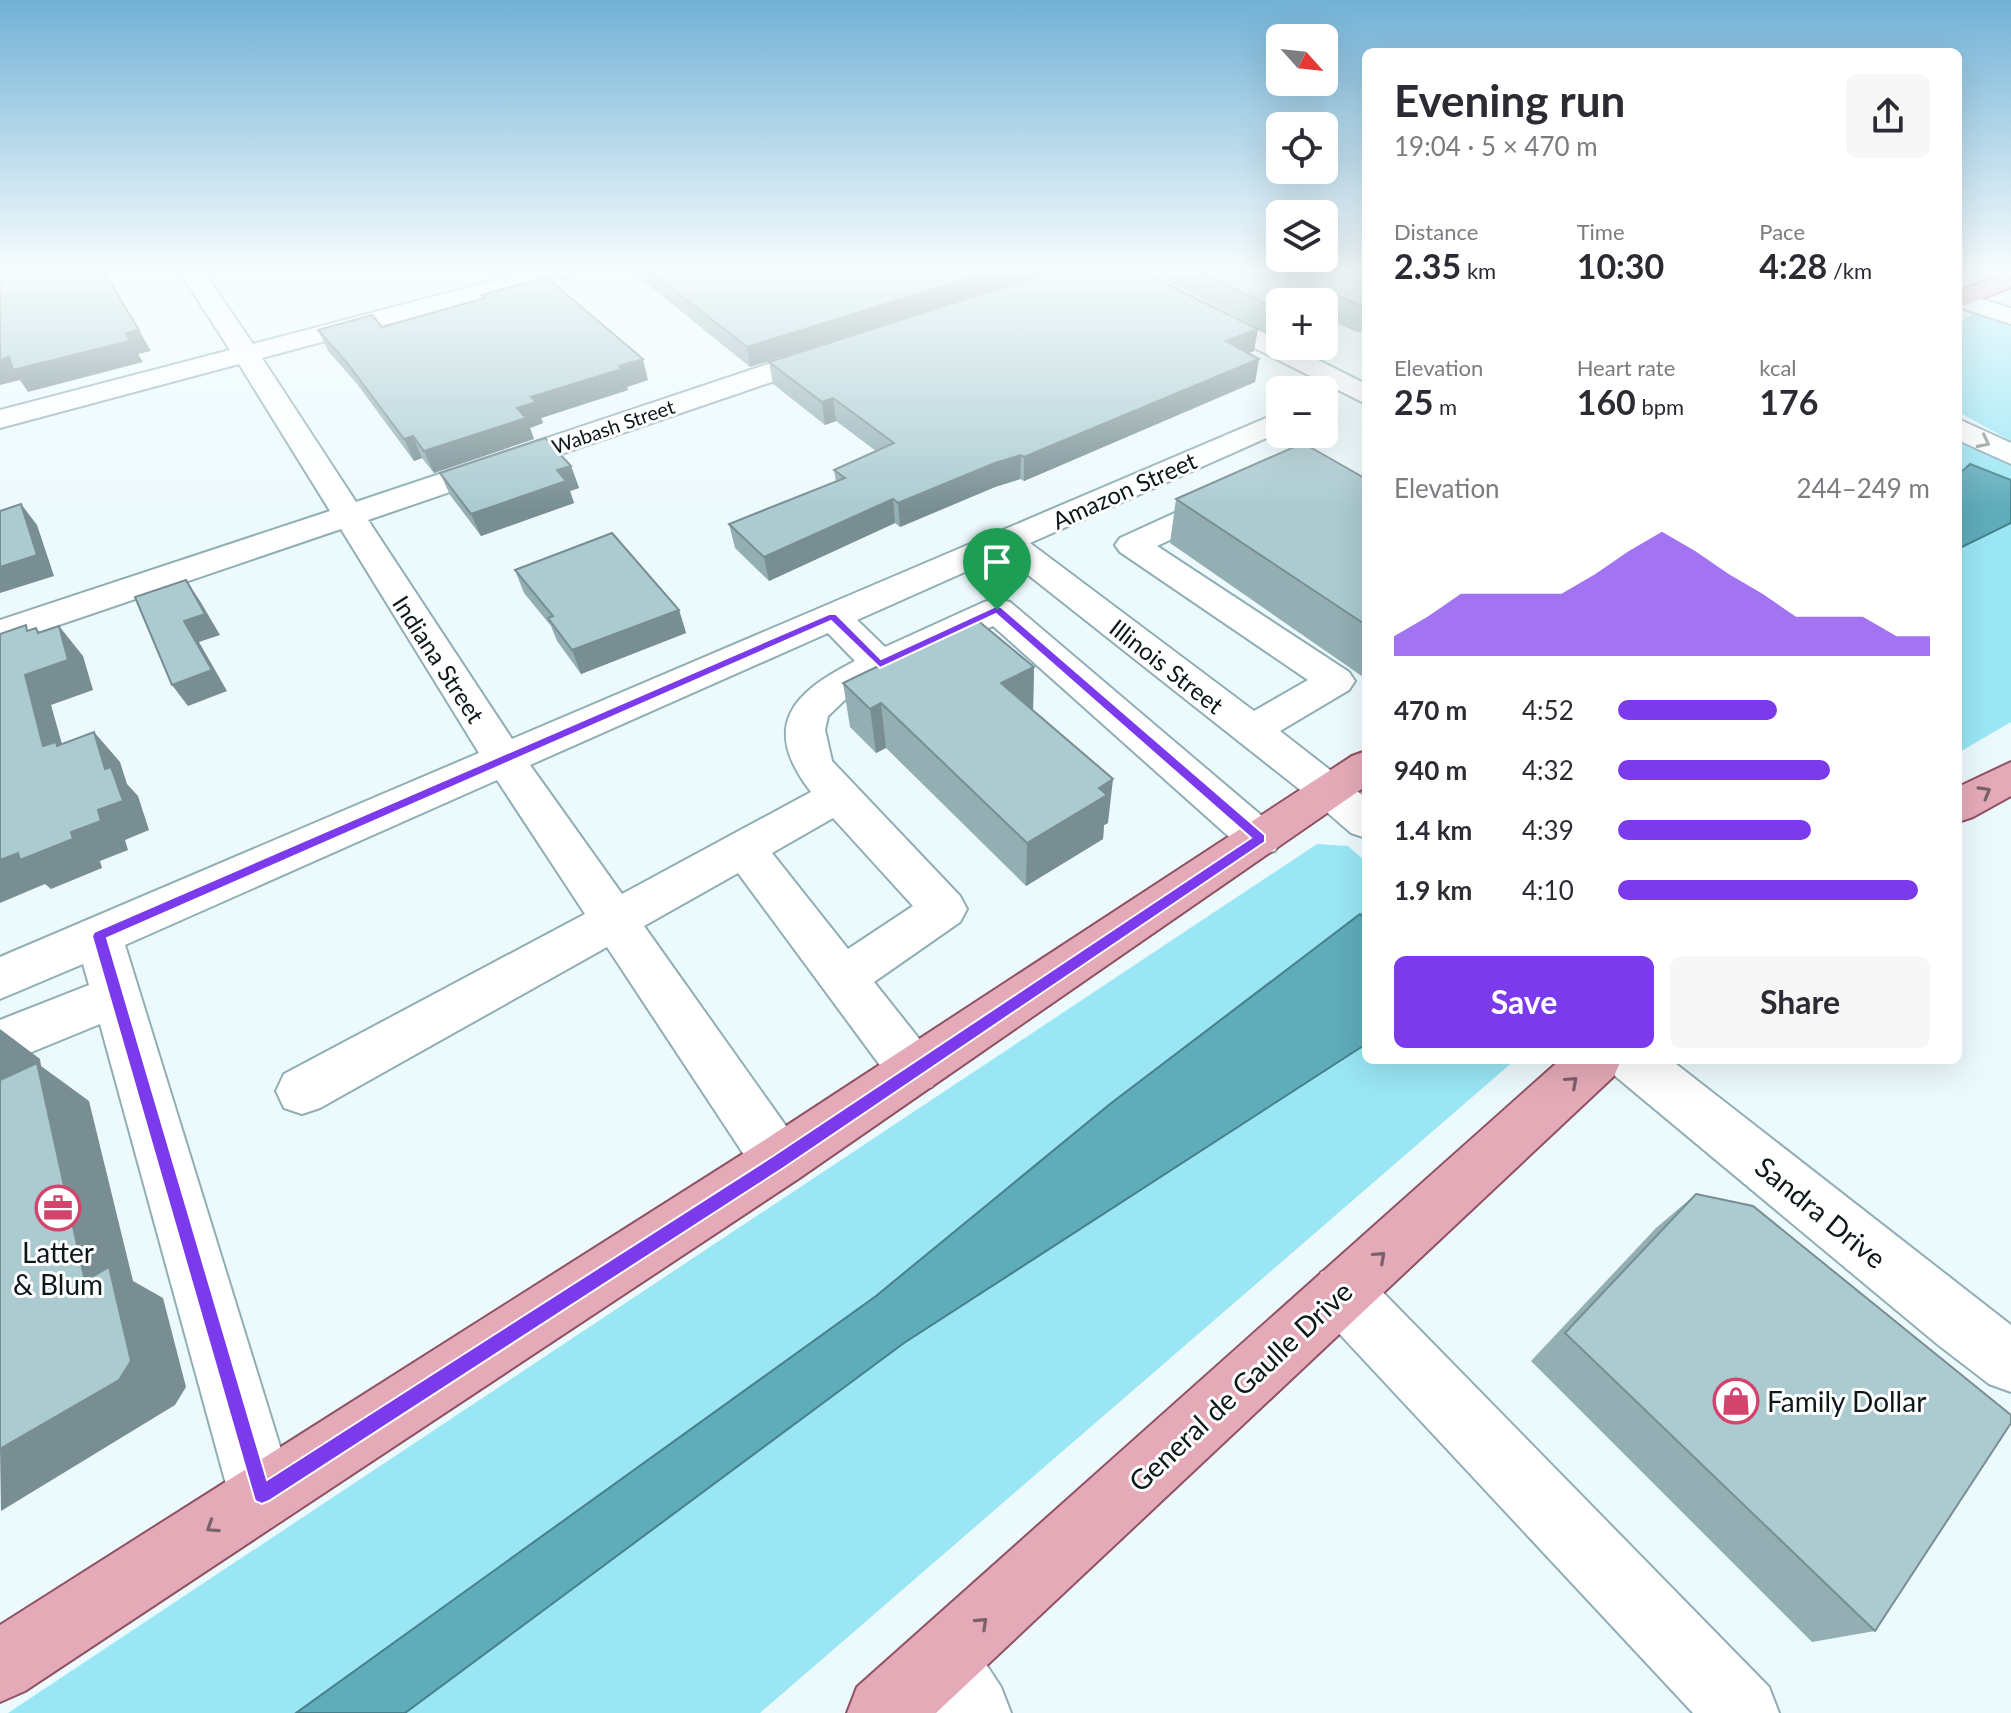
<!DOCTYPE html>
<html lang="en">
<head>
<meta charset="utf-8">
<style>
  :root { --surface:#fff; --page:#f7f7f7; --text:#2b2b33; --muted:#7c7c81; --accent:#7c3aed }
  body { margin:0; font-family:Lato,sans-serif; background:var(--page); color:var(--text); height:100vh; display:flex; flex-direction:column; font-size:30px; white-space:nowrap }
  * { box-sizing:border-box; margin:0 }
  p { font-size:26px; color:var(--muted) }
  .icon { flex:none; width:44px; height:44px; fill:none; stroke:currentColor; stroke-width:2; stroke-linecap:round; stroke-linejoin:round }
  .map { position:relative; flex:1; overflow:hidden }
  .drawer { position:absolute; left:1362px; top:48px; width:600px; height:1016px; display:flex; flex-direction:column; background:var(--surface); border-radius:12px; box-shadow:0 8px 32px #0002 }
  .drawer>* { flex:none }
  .needle { width:52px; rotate:117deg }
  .controls { position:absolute; left:1266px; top:24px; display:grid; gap:16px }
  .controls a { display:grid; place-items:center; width:72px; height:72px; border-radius:12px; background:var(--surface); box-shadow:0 8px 32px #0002; font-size:40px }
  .pin { position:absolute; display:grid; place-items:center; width:68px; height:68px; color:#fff; margin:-82px -34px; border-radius:50% 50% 50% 0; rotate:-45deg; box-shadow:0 0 8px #0007 }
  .pin .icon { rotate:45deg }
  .round { display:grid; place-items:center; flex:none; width:84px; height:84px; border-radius:12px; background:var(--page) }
  .summary { display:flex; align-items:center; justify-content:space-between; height:136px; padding:0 32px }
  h1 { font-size:44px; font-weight:700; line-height:60px }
  .figures { display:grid; grid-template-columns:repeat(3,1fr); gap:12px; height:136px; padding:8px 32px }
  .figures div { display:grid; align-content:center }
  .figures b { font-size:34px; font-weight:700 }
  .figures small { font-size:22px; font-weight:400 }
  .figures p { font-size:22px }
  .chart { height:224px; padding:16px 32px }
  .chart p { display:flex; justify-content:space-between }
  .chart svg { width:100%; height:144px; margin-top:8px; fill:var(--accent); opacity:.7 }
  .action { display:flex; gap:16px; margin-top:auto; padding:16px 32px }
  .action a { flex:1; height:92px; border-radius:12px; background:var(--accent); color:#fff; font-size:32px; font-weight:700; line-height:92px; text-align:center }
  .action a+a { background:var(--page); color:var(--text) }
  ul { padding:0 32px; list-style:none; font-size:26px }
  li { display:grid; grid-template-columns:128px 96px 1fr; align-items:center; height:60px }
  li i { height:20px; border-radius:10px; background:var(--accent) }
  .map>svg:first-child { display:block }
  .green { fill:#9ae6f5 }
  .water { fill:#5facbb; stroke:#46808b; stroke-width:2 }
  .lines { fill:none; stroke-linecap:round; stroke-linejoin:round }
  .minor-casing { stroke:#8faeb5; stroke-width:4 }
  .major-casing { stroke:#8e5262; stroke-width:4 }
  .minor { fill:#fff; fill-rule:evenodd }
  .major { fill:#e5aab8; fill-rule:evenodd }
  .wall { fill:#93afb4 }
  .shaded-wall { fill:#788e92 }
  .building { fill:#abcbd1; stroke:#788e92; stroke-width:2 }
  .oneway { stroke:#929798 }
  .oneway2 { stroke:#786169 }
  .route { fill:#7c3aed; stroke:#fff; stroke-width:2; fill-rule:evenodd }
  .labels { text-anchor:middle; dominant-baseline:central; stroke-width:6; stroke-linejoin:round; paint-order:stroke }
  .far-street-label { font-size:20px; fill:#0c181a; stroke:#fff }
  .street-label { font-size:24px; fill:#0c181a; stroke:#fff }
  .near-street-label { font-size:28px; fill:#0c181a; stroke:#fff }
  .near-poi-label { font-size:28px; fill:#0c181a; stroke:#fff }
</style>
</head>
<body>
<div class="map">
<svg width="2011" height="1713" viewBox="0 0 2011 1713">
  <rect width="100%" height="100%" fill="#edfafd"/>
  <g class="green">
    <polygon points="1974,314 2011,319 2011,441 1958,412 1958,323"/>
    <polygon points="1958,436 2011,464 2011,480 1970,464 1958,475"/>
    <polygon points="2011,523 2011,722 1958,753 1958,549"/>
    <polygon points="1317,844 1348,846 1366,862 1366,919 1360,914 1110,1104 876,1296 296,1713 8,1713"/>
    <polygon points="1366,1044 1366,1060 1515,1060 760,1713 405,1713 904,1343"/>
  </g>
  <g class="water">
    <polygon points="1970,464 2011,480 2011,523 1958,549 1958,475"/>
    <polygon points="1360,914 1366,919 1366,1044 904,1343 405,1713 296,1713 876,1296 1110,1104"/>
  </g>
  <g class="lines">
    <g class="minor-casing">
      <g id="minor">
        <path d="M178,269h24l51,75 285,-75h40l-3,5 -313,84 94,144 460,-154h20l4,6 -4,6 -468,160 144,219 768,-327v20l-250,111 224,168 54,-31 -188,-128 -5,-7 5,-7 94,-43 11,-3 11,3 5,7 -5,7 -79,37 192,126 6,9 -6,9 -69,41 86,67v40l-15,-5 -38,-33 -310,-245 -146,65 28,27 99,-45 13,-3 13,3 265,225 7,12 -7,12 -15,4 -15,-4 -252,-225 -144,70 -21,20 -3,14 7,31 128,135 7,13 -7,13 -86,60 58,73 8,16 -8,16 -18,7 -18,-7 -158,-214 -94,53 154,217 8,18 -8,18 -19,8 -19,-8 -153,-232 -287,161 -18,6 -18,-6 -8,-17 8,-17 301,-160 -88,-134 -372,165 170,550 -10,23 -23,10 -23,-10 -10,-23 -129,-471 -100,41v-45l89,-35 -6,-21 -83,35v-42l479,-204 -138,-224 -341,116v-25l330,-109 -91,-147 -239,64v-18l230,-60zM828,633l27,28c-63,32 -95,65 -44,131l-189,102 -92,-129zM833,818l80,88 -65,43 -76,-96z"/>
        <polygon points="1104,269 1135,269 1280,341 1280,346 1290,346 1366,384 1366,404 1107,274"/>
        <polygon points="1958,292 2011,308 2011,324 1958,307"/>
        <polygon points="1958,419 2011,443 2011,464 1958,440"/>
        <polygon points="1608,1060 1671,1060 2011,1325 2011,1392 1989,1384 1937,1344 1615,1076"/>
        <polygon points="1342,1264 1363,1272 1769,1687 1779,1713 1693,1713 1321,1314 1313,1293 1321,1272"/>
        <polygon points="942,1625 967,1635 1001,1687 1011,1713 934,1713 907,1660 917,1635"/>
      </g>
    </g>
    <g class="major-casing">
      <g id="major">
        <polygon points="2011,271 2011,287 1958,308 1958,291"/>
        <polygon points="1366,751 1366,786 798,1179 25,1691 0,1702 0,1625 760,1143 1352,756"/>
        <polygon points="2011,762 2011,796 1973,817 1958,822 1958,787"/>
        <polygon points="1560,1060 1621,1060 1614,1076 936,1713 847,1713 857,1687"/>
      </g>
    </g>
    <use href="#minor" class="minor"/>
    <use href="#major" class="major"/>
  </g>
  <g class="wall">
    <polygon points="633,269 764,269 805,348 750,367 635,274"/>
    <polygon points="1151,269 1366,269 1366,331 1356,332 1331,320 1280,302 1280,339 1151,273"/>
    <polygon points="482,295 648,380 627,387 628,390 541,418 543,423 530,428 534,439 434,473 422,458 414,461 357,384 328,351 318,330 382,327 483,299"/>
    <polygon points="1254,351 1248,353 1259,359 1255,382 1024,481 1020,479 995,487 900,527 895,523 769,581 735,548 729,524 836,482 834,470 876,451 836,421 825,425 773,384 769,362"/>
    <polygon points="571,466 579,488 570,491 574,503 481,536 450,495 440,473"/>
    <polygon points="1366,479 1366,679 1170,543 1176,499"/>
    <polygon points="515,570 679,610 686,633 581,674 557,641 551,626 524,593"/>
    <polygon points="1034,667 1033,711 1108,823 1104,825 1103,839 1026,886 886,748 876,753 850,727 843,683"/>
    <polygon points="1696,1194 1875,1631 1812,1642 1531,1361 1656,1228"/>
  </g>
  <g class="shaded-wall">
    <polygon points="999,269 1058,269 750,367 747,347"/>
    <polygon points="1337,295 1331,320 1324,323 1324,302 1319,302"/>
    <polygon points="1258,329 1254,351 1222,364 1226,341"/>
    <polygon points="139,330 151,351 138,354 143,362 28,392 20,380 0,385 0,360"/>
    <polygon points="643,359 648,380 627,387 628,390 541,418 543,423 530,428 534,439 434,473 424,451 517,408 531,397"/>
    <polygon points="1259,359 1255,382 1024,481 1024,457"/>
    <polygon points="833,398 836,421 825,425 822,402"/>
    <polygon points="413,436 422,458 414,461 404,439"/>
    <polygon points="1021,455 1020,479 995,487 900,527 898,503 995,463"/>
    <polygon points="571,466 579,488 570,491 574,503 481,536 471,514 557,470"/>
    <polygon points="893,499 895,523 769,581 764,557"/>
    <polygon points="21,504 37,525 54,576 0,593 0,567"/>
    <polygon points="186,580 200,601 220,635 199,642 227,691 188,706 172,685 184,621"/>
    <polygon points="679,610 686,633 581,674 572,650"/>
    <polygon points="59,626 83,656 93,690 51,705 64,751 43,746 25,675 38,633 36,628 62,658"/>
    <polygon points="1034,667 1033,711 1001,683"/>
    <polygon points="881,703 886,748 876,753 870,709"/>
    <polygon points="94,732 120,762 127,784 138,796 149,830 125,840 128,850 100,861 102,868 51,889 45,884 0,903 0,860 71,832 98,810 105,769"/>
    <polygon points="1113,779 1108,823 1104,825 1103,839 1026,886 1027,843 1099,788"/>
    <polygon points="0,1029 40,1059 41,1066 89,1101 133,1281 163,1298 186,1387 175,1405 1,1511 0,1449 85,1281 0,1082"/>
  </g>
  <g class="building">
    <polygon points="0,269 102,269 139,330 126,333 130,341 13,370 9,357 0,360"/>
    <polygon points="647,269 764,269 766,270 769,269 999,269 747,347"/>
    <polygon points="1060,269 1135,269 1258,329 1226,341 1259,359 1024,457 1021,455 995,463 898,503 893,499 764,557 729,524 845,478 834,470 894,443 833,398 822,402 769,362"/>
    <polygon points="1194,269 1366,269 1366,307 1362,307 1337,295 1319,302 1280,302 1280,311"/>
    <polygon points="546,277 643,359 619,366 622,369 531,397 536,402 517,408 526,418 424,451 413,436 404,439 347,363 318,330 372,315 382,327 485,298 482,295"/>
    <polygon points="545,438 571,466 557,470 566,481 471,514 440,473"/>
    <polygon points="1303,443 1366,479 1366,625 1176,499"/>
    <polygon points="21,504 37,555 0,567 0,511"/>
    <polygon points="612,533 679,610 572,650 548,618 553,616 515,570"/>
    <polygon points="186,580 205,614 184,621 212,670 172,685 135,597"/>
    <polygon points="976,619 1034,667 1001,683 1113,779 1099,788 1107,795 1027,843 881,703 870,709 843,683"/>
    <polygon points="26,625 27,631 36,628 38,633 59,626 68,660 25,675 43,746 56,742 57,746 94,732 105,769 111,767 123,801 98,810 101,821 71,832 73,839 20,860 18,853 0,860 0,634"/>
    <polygon points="37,1063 85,1281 109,1267 131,1361 119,1380 0,1449 0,1080"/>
    <polygon points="1696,1194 1753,1206 2011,1415 2011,1423 1875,1631 1565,1333"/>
  </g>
  <defs><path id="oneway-chevron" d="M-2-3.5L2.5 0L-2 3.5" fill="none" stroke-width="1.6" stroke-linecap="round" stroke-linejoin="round" transform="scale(2)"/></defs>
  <use class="oneway" href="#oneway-chevron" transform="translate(1984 442) rotate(27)"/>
  <g class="oneway2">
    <use href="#oneway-chevron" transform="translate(1985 792) rotate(-30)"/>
    <use href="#oneway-chevron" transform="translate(1572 1082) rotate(-42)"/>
    <use href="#oneway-chevron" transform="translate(1380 1257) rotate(-42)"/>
    <use href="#oneway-chevron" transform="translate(212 1527) rotate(147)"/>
    <use href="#oneway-chevron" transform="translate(982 1623) rotate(-43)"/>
  </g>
  <linearGradient id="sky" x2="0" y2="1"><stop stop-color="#71b1d6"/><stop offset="0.53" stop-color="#f7fdfe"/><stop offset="1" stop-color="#f7fdfe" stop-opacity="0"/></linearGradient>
  <rect width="2011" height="509" fill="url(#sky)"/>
  <path class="route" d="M994,607h7l264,228v7l-480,325 -516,334 -7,3 -7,-3 -163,-565 2,-4 735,-318h7l45,45zM996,614l255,224 -478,318 -506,324 -160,-542 724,-317 49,47z"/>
  <defs>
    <g id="office-ring" transform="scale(2.3)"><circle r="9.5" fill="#fff" stroke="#d3446d" stroke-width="1.5"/><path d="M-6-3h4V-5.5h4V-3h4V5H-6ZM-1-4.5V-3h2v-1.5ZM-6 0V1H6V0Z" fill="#d3446d"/></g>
    <g id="shop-ring" transform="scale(2.3)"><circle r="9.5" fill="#fff" stroke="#d3446d" stroke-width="1.5"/><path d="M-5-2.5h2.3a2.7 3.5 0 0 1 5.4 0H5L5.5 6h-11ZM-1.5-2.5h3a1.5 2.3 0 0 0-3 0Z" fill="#d3446d"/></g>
  </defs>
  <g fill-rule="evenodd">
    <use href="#office-ring" x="58" y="1208"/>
    <use href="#shop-ring" x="1736" y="1401"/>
  </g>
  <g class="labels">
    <g class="far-street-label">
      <text transform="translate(613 426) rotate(-19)">Wabash Street</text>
    </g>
    <g class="street-label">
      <text transform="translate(1124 490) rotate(-24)">Amazon Street</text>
      <text transform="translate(439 659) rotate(57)">Indiana Street</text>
      <text transform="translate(1167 666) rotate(38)">Illinois Street</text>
    </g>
    <g class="near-street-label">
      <text transform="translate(1821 1212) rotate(39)">Sandra Drive</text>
      <text transform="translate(1240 1386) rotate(-43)">General de Gaulle Drive</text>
    </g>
    <g class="near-poi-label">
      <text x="58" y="1252">Latter<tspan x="58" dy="32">&amp; Blum</tspan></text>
      <text x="1767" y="1401" text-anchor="start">Family Dollar</text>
    </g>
  </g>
</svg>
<div class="controls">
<a><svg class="needle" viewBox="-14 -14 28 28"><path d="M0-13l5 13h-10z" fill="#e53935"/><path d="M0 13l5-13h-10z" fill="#7c7c81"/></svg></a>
<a><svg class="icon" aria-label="locate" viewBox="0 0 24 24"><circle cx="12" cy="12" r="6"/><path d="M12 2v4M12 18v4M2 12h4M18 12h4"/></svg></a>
<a><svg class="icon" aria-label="layers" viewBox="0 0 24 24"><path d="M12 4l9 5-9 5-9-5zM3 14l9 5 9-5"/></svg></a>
<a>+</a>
<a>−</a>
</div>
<div class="pin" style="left:997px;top:610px;background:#1e9e55"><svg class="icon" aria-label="arrive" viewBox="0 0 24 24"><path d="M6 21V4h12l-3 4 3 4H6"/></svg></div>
<section class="drawer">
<div class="summary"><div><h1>Evening run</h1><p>19:04 · 5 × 470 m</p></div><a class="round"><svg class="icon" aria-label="share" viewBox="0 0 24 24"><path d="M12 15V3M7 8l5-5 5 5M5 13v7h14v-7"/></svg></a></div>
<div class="figures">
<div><p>Distance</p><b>2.35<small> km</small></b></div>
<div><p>Time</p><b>10:30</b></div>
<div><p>Pace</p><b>4:28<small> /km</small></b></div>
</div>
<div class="figures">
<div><p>Elevation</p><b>25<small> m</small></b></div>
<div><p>Heart rate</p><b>160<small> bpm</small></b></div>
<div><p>kcal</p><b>176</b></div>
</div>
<div class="chart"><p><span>Elevation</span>244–249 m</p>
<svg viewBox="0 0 160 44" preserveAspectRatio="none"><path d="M0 44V38L10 32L20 25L30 25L40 25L50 25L60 19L70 12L80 6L90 12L100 19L110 25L120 32L130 32L140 32L150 38L160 38V44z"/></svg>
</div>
<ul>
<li><b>470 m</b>4:52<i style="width:51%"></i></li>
<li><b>940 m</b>4:32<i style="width:68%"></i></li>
<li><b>1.4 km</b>4:39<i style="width:62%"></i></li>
<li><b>1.9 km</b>4:10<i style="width:96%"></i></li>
</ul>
<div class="action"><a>Save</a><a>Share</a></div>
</section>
</div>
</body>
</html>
